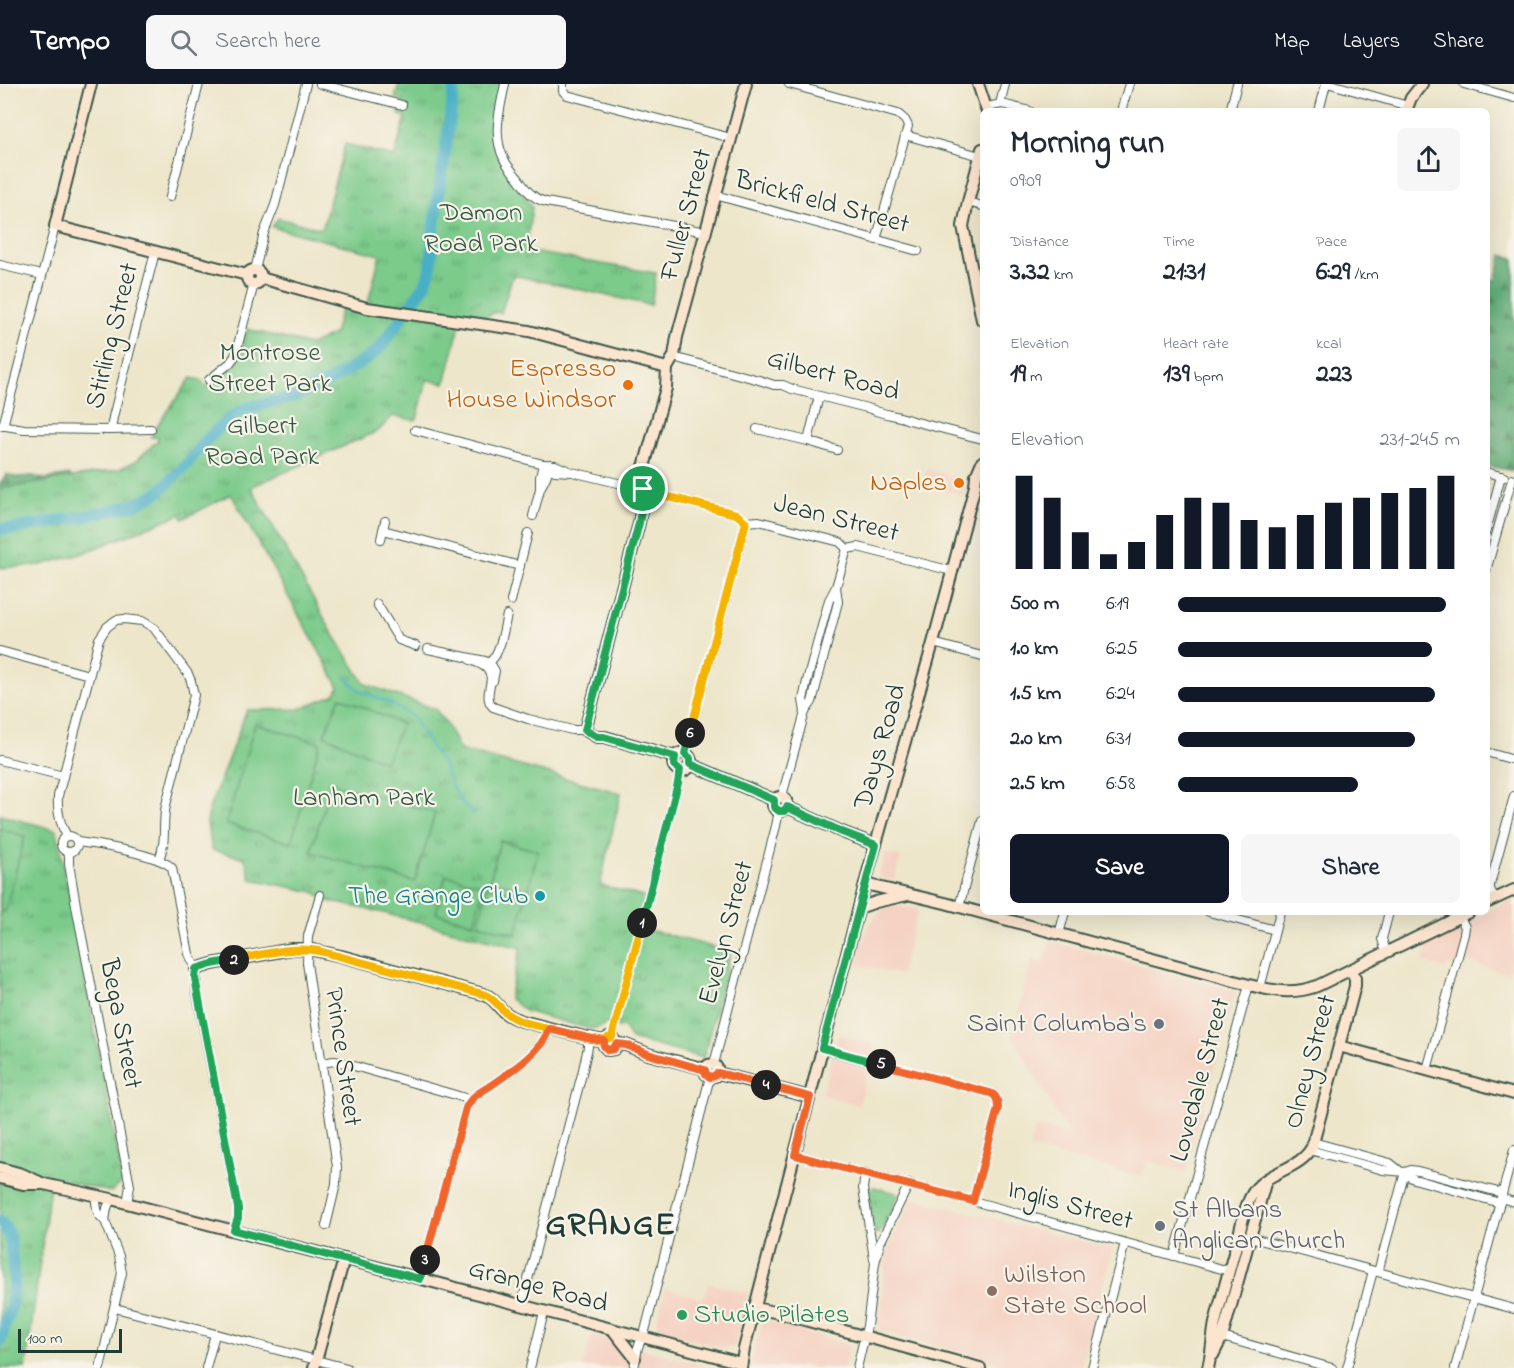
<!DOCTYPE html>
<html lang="en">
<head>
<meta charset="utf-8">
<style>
  :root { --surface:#fff; --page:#f6f6f7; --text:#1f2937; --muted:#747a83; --accent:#111827 }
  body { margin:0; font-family:"Indie Flower",sans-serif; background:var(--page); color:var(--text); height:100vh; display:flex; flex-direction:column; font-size:22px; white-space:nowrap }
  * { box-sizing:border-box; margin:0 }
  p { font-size:20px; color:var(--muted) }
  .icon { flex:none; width:33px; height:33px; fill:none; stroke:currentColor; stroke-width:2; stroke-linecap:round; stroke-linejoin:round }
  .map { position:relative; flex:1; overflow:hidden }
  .drawer { position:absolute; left:980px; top:24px; width:510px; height:807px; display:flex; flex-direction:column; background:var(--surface); border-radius:9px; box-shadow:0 6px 24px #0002 }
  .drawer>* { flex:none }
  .scale { position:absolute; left:18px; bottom:15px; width:104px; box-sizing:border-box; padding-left:6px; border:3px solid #1f3d34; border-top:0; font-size:16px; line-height:21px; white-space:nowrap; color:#1f3d34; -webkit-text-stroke:4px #f7f3e8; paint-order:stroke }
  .pin { position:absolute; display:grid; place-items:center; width:51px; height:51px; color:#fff; margin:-26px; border:3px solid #fff; border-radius:50%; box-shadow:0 2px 6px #0007 }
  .km { position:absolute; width:30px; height:30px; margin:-15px; border-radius:50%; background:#222; color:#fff; font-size:16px; line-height:30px; text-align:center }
  .round { display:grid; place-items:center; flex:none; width:63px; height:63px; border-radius:9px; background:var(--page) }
  .headline { display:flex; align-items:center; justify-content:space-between; height:102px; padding:0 30px }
  h1 { font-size:33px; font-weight:700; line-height:45px }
  .stats { display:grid; grid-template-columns:repeat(3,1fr); gap:9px; height:102px; padding:6px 30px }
  .stats div { display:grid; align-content:center }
  .stats b { font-size:26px; font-weight:700 }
  .stats small { font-size:16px; font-weight:400 }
  .stats p { font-size:16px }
  .chart { height:168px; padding:12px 30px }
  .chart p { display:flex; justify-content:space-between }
  .chart svg { width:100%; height:108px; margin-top:6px; stroke:var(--accent); stroke-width:6 }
  .primary-button { display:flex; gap:12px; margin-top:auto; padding:12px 30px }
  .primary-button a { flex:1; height:69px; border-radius:9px; background:var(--accent); color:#fff; font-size:24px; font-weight:700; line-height:69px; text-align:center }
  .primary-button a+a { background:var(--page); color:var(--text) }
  ul { padding:0 30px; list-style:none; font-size:20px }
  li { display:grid; grid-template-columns:96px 72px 1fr; align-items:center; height:45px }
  li i { height:15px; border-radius:8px; background:var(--accent) }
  header { display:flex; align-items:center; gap:36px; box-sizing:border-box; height:84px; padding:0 30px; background:var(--accent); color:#fff }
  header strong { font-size:28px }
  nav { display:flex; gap:33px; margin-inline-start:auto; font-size:21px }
  .search { width:420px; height:54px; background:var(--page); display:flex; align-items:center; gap:15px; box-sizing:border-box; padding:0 21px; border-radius:9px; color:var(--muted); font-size:22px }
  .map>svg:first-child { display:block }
  .built { fill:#f5d2c2 }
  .forest { fill:url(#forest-firs); stroke:#427656; stroke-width:1.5 }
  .park { fill:url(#park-tufts); stroke:#4d8460; stroke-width:1.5 }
  .garden { fill:#7bcb8b; stroke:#4d8460; stroke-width:1.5 }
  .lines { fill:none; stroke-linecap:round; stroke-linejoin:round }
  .stream { stroke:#47afc6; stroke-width:2 }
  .river { stroke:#47afc6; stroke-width:12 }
  .street-casing { stroke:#3e564a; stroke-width:10 }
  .secondary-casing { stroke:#3e564a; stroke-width:14 }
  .street { stroke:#fff; stroke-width:8 }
  .secondary { stroke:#fce5cf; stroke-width:10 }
  .split-1-casing { stroke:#fff; stroke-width:12 }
  .split-2-casing { stroke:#fff; stroke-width:12 }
  .split-3-casing { stroke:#fff; stroke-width:12 }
  .split-4-casing { stroke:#fff; stroke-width:12 }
  .split-5-casing { stroke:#fff; stroke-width:12 }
  .split-6-casing { stroke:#fff; stroke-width:12 }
  .split-7-casing { stroke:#fff; stroke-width:12 }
  .split-1 { stroke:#22a559; stroke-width:8 }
  .split-2 { stroke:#f5b400; stroke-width:8 }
  .split-3 { stroke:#22a559; stroke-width:8 }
  .split-4 { stroke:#f0652b; stroke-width:8 }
  .split-5 { stroke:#f0652b; stroke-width:8 }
  .split-6 { stroke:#22a559; stroke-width:8 }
  .split-7 { stroke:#f5b400; stroke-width:8 }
  .food-dot { fill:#e8710a; stroke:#f7f3e8; stroke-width:2 }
  .culture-dot { fill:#0f9aa8; stroke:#f7f3e8; stroke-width:2 }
  .worship-dot { fill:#6b7280; stroke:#f7f3e8; stroke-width:2 }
  .education-dot { fill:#8d6e63; stroke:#f7f3e8; stroke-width:2 }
  .leisure-dot { fill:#2e9e5b; stroke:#f7f3e8; stroke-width:2 }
  .labels { text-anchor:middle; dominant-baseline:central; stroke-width:4.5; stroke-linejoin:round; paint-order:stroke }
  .street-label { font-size:27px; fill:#1f3d34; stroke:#f7f3e8 }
  .park-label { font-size:27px; fill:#315945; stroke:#f7f3e8 }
  .food-label { font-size:27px; fill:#c56008; stroke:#f7f3e8; text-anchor:end }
  .culture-label { font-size:27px; fill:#0d838f; stroke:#f7f3e8; text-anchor:end }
  .worship-label { font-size:27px; fill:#5b616d; stroke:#f7f3e8; text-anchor:end }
  .education-label { font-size:27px; fill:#785e54; stroke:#f7f3e8; text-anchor:start }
  .leisure-label { font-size:27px; fill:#27864d; stroke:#f7f3e8; text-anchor:start }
  .district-label { font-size:33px; font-weight:bold; letter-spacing:1.5px; fill:#1f3d34; stroke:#f7f3e8 }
</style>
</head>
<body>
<header>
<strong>Tempo</strong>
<div class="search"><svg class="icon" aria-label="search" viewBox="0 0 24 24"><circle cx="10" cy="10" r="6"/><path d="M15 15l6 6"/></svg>Search here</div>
<nav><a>Map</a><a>Layers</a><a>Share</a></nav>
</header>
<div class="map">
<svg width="1514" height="1284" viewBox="0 0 1514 1284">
  <defs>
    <pattern id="forest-firs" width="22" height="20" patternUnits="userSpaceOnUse" patternTransform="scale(1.5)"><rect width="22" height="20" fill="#64af77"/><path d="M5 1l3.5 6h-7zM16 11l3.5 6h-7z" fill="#529062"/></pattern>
    <pattern id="park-tufts" width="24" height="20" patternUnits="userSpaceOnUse" patternTransform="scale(1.5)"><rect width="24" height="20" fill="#7bcb8b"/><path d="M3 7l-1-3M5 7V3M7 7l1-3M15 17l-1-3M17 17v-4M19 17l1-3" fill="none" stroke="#64a672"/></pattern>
  </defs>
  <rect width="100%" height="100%" fill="#f7f3e8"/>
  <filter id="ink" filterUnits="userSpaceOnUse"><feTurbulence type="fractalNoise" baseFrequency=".0167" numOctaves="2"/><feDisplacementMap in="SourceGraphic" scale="12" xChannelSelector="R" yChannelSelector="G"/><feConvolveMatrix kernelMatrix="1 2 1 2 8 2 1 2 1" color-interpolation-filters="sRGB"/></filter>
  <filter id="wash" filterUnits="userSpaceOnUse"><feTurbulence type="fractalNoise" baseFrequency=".008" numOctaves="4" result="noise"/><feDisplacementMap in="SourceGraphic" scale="24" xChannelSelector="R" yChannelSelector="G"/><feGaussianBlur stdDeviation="1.35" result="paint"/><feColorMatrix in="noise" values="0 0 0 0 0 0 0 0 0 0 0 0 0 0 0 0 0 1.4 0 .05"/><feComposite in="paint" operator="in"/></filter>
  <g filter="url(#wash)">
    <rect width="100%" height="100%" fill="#ede6ca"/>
    <g class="built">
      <polygon points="926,385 970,396 965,412 922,400"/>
      <polygon points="885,769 901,773 894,797 879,793"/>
      <polygon points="1514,814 1514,871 1508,890 1464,877 1444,884 1423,878 1428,859"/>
      <polygon points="892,822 918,825 900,891 856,880 863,854 869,842 878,830 885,824"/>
      <polygon points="1050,857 1235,907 1186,1088 1147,1077 1142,1093 1030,1064 1036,1043 1068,1050 1012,952 1032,876 1044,879"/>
      <polygon points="838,951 874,960 859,1021 822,1011"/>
      <polygon points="912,1114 1113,1165 1080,1284 1017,1284 878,1246 887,1168"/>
      <polygon points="708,1199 748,1209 735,1262 729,1265 655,1246 665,1204 703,1215"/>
      <polygon points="762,1236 850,1261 843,1284 814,1284 799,1280 798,1284 750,1284"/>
      <polygon points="591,1251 711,1284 583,1284"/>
    </g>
    <g class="forest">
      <polygon points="1502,171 1514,174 1514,387 1487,382 1487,194 1495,196"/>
      <polygon points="7,390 15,393 33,392 45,395 69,391 72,393 0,418 0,399"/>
    </g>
    <g class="park">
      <path d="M399,0h103l-10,53 8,22 32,48 -6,44 130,22 -5,32 -138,-30 -12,38c-10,-2 -8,1 -16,4 -6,2 -17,0 -23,-1l-17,67 -18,-3 -10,39 -3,1 -21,-4 -15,15 -127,56 81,145 33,52 70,25 12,16 13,25 161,43 -21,92 47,13 -8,29 92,25 -28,106 -72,-19 -7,-11 -19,-4 -5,3 -10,2 -65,-18 -16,-13 12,-50 -141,-36 -52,-11 -14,-9 -63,-13 -6,-21 -33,-8 -5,-27 3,-17 37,-96 53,-1 35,-15 4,-7 -108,-193 -48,25 -2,-5 -103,41 -37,10 -41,3v-79l117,-19 19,-9 22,-21v-3h-7l8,-14 32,-45 10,2 5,7 24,-17 7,-7 10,-34 63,16 24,-11 8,-28 24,5 14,-56 -108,-28 6,-9 44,11 23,-85 49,13 12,-40 -7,-2 4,-15 -8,-2z"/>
      <polygon points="0,731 57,746 123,1098 111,1108 51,1094 26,1284 0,1284"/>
      <polygon points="874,1103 899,1110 880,1149 878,1150 874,1147 867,1107"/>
    </g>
    <g class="garden">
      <polygon points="340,613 402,640 385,678 324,651"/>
      <polygon points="255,640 320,659 291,759 226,740"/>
      <polygon points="331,699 435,729 415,798 311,768"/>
      <polygon points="0,745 25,752 5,828 0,827"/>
      <polygon points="500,757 538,767 528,806 490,796"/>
      <polygon points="446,791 484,801 474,839 436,829"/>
      <polygon points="488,802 526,812 516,850 478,840"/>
    </g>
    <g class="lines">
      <polyline class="stream" points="346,594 360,607 390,619 413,633 427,657 444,682 451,701 463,721 474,729"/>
      <g class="river">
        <polyline points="0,445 13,445 87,432 134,421 159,408 184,383 209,353 232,332 247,324 298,311 331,296 364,277 380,264 425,201 431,182 434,142 455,0"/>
        <polyline points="0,1138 5,1143 10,1154 14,1198 11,1222 0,1258"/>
      </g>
    </g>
  </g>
  <g filter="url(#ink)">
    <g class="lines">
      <g class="street-casing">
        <g id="street">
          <polyline points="320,0 402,21"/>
          <path d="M505,0c-5,25 -13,51 -1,75 3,7 9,13 14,19 8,12 14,20 28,24l160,30"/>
          <polyline points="563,0 563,7 567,11 731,54"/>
          <polyline points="789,0 898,30 905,36 908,42 876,156"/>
          <polyline points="1331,0 1408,22"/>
          <polyline points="1464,0 1514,14"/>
          <polyline points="1000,20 1005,0"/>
          <polyline points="987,23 1002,20 1030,27"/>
          <polyline points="1121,27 1129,0"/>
          <polyline points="1230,27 1237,0"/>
          <polyline points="1319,27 1326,0"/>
          <polyline points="905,51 980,72"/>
          <polyline points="715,111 918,167"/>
          <polyline points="170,113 199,0"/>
          <polyline points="968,118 982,122"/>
          <polyline points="0,181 42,191"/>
          <polyline points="255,186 264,149 275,121 306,0"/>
          <path d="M673,273l86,23 15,5h9l9,4 79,20c13,6 26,6 38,11l73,19"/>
          <polyline points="209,296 230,279 235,272 254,200"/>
          <polyline points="0,341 24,345 111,346 151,345"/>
          <polyline points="3,342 55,142"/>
          <polyline points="757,345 808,357 837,366"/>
          <polyline points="111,346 113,333 155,168"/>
          <polyline points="415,346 543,380 555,381 569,387"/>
          <polyline points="808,357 819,312"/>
          <polyline points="543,380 555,387 572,388 643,405 649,408 736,430 746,438 759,437 840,458 847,465 858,463 952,487"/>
          <polyline points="1486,388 1504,393"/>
          <polyline points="540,404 540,393 543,380"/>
          <polyline points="533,432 540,405 546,393 550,380"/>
          <polyline points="383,446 520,482"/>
          <polyline points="1486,447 1501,392"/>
          <polyline points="381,455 385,437"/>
          <polyline points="1486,487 1512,395"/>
          <polyline points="511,517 528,449"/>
          <polyline points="377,520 399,556 416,562"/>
          <polyline points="933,559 982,572"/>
          <polyline points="428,565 485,577 492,582 495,587 493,597"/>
          <polyline points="0,567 89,591"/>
          <path d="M469,575c5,3 14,5 18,10 11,10 -6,26 6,38l35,12 44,11h13"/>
          <path d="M486,581c15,-9 17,-34 21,-50"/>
          <polyline points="805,628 803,616 807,597 829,516 836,503 847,465"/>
          <polyline points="1486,668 1514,676"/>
          <polyline points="685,670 746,438"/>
          <polyline points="0,676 63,692"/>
          <polyline points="782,712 805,628 812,618 838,518 836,503"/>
          <circle cx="69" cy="760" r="8"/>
          <path d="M67,752c-8,-13 -10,-25 -9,-40l41,-157 8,-12 9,-7 8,-1 18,2 12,7 34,46 3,7 3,14 -28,110c-4,20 1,34 -7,55"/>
          <path d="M77,758c19,2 84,13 95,26l17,86 7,15v19l42,220v10l-3,12"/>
          <polyline points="69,769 69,780 77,827 130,1102 127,1119"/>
          <polyline points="320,811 308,852 307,879 337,1083 336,1100 326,1142"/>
          <polyline points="1495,815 1490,805 1490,801 1514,712"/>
          <polyline points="959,823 982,737"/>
          <polyline points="1209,828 1275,846"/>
          <polyline points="1059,850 1065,828"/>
          <polyline points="1386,868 1382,855 1389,828"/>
          <polyline points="1260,904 1280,828"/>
          <polyline points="612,953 678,699 680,686"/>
          <polyline points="822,965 994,1010 998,1018 998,1024 973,1117"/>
          <polyline points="322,979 334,977 340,978 452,1010 465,1014 468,1019"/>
          <polyline points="714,980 776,742 779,727"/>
          <polyline points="1427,986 1464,850 1465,843 1460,833"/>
          <polyline points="1313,1058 1390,1079 1400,1087"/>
          <polyline points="1310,1066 1383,1086 1405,1088 1411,1086 1418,1087 1502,1109"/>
          <polyline points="795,1071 865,1090 973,1117 1229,1187"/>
          <polyline points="1405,1088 1408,1092 1414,1095 1500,1119"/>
          <polyline points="865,1090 863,1104 874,1175"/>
          <polyline points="95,1111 97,1125 99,1131 105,1137 119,1172 122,1189 100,1284"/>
          <polyline points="1501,1114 1514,1118"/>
          <polyline points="105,1137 107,1124 111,1115"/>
          <polyline points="1249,1153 1514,1225"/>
          <polyline points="1174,1172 1249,901"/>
          <polyline points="1378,1188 1405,1088"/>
          <path d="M420,1195l46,-171c5,-11 14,-16 24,-22 20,-14 52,-33 59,-57"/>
          <polyline points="521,1222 582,990 588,963 588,954"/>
          <polyline points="115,1224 347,1284"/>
          <polyline points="1222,1253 1332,1284"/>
          <polyline points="206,1284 215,1250"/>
          <polyline points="530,1284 544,1228"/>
          <polyline points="634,1284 638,1263 645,1247 710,993"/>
          <polyline points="857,1284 867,1242 875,1179 880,1159 909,1100"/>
          <polyline points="1092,1284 1125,1159"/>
          <polyline points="1347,1284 1373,1187"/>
          <polyline points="1455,1284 1514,1066"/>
        </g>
      </g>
      <g class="secondary-casing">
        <g id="secondary">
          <polyline points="91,0 55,142 247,191"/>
          <polyline points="978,0 987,27"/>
          <polyline points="1406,27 1411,14 1422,0"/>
          <polyline points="982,65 968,118 963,142 982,236"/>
          <circle cx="254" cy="193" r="7"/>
          <polyline points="261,194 367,224 529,247 667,284"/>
          <circle cx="682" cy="678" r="9"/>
          <polyline points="675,673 605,653 597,653 585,646 639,439 643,414 642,390 666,304 667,284 674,272 677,253 746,0"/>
          <polyline points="690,680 774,716"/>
          <circle cx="780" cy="720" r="7"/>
          <polyline points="787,723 842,748 876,761"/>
          <path d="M865,800l80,19 304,82c24,6 44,10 68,1l152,-74"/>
          <polyline points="1486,819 1514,806"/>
          <polyline points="859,824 876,818 907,811"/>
          <path d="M196,885l16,-5 80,-15h16l33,7 142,38c10,3 13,10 20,17 6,5 12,8 19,10l66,17 16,3 4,-3 4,-1 4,5v5l-2,2 -6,1 -4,-4v-5"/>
          <polyline points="617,960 626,961 648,970 705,985 706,990 710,993 715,992 718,989 717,984 714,980 708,981 705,985"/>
          <polyline points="1339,962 1514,1010"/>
          <polyline points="718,989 810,1013"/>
          <polyline points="0,1084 22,1090 44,1100 111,1115 331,1172 357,1178 741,1279"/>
          <polyline points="0,1094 23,1100 41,1100"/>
          <polyline points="755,1224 779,1229 980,1284"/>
          <polyline points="613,1246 635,1274"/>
          <polyline points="1213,1271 1222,1253 1225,1243 1266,1096"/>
          <polyline points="314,1284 344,1175"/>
          <polyline points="741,1284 744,1265 870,781 933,559 975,402 976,392 982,378"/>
          <path d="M1208,1284c4,-15 4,-30 7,-45 7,-28 15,-56 23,-84 4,-16 7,-35 16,-48 14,-20 47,-22 58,-44l43,-161v-8l-4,-8"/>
        </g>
      </g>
      <use href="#street" class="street"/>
      <use href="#secondary" class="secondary"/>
    </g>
  </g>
  <g class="lines" filter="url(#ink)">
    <g class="split-1-casing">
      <polyline id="split-1" points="642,839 678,699 680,686 674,681 675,673 604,653 597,653 585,646 639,439 643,417 643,405"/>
    </g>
    <g class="split-2-casing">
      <path id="split-2" d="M234,876c27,-5 57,-14 85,-9l164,43c13,4 17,17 29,23 8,5 18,7 27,9 22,6 43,12 65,15l4,-3 4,-1 30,-114"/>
    </g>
    <g class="split-3-casing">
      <polyline id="split-3" points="234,876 212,880 196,885 195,894 238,1124 238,1134 234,1146 334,1173 357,1178 420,1195 425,1176"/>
    </g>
    <g class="split-4-casing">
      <path id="split-4" d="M425,1176l41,-152c5,-11 14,-16 24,-22 20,-14 51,-33 59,-57l39,9 16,3v5l4,4 6,-1 2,-5 10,1 22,9 57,16 1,4 4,3 4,-1 4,-3 48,12"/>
    </g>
    <g class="split-5-casing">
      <path id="split-5" d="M766,1001l44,12 -15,58 70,19 108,27 25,-93c0,-7 -1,-13 -8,-15l-109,-29"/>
    </g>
    <g class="split-6-casing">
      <polyline id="split-6" points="690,649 685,670 690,674 690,680 774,716 774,723 779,727 784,727 787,723 842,748 876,761 822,964 881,980"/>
    </g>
    <g class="split-7-casing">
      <polyline id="split-7" points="643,405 649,408 736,430 746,438 690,649"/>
    </g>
    <use href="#split-1" class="split-1"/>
    <use href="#split-2" class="split-2"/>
    <use href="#split-3" class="split-3"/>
    <use href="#split-4" class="split-4"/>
    <use href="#split-5" class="split-5"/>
    <use href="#split-6" class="split-6"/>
    <use href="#split-7" class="split-7"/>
  </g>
  <g class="food-dot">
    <circle cx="628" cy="301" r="6"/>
    <circle cx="959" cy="399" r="6"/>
  </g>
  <circle class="culture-dot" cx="540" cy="812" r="6"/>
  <g class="worship-dot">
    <circle cx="1159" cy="940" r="6"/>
    <circle cx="1160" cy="1142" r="6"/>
  </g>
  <circle class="education-dot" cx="992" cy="1207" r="6"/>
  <circle class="leisure-dot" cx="682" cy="1231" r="6"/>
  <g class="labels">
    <g class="street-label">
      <text transform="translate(822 119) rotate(15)">Brickfield Street</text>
      <text transform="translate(687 131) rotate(-75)">Fuller Street</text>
      <text transform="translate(113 252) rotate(-76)">Stirling Street</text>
      <text transform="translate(833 292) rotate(15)">Gilbert Road</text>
      <text transform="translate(836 435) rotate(14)">Jean Street</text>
      <text transform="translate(881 663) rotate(-74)">Days Road</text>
      <text transform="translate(727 849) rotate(-75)">Evelyn Street</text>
      <text transform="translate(120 940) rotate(79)">Bega Street</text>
      <text transform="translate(342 973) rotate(82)">Prince Street</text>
      <text transform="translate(1311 978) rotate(-75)">Olney Street</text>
      <text transform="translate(1201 996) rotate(-75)">Lovedale Street</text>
      <text transform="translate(1070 1122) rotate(15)">Inglis Street</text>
      <text transform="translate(538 1203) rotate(15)">Grange Road</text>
    </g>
    <g class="park-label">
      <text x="481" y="129">Damon<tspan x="481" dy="31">Road Park</tspan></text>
      <text x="270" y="269">Montrose<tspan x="270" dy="31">Street Park</tspan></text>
      <text x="262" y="342">Gilbert<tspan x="262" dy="31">Road Park</tspan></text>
      <text x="364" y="714">Lanham Park</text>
    </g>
    <g class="food-label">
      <text x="616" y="285">Espresso<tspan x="616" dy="31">House Windsor</tspan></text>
      <text x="947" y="399">Naples</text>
    </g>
    <g class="culture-label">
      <text x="528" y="812">The Grange Club</text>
    </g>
    <g class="worship-label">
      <text x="1147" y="940">Saint Columba's</text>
      <text x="1172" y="1126" text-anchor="start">St Albans<tspan x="1172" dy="31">Anglican Church</tspan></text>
    </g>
    <g class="education-label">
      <text x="1004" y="1191">Wilston<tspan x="1004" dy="31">State School</tspan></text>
    </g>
    <g class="leisure-label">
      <text x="694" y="1231">Studio Pilates</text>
    </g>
    <g class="district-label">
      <text x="611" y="1142">GRANGE</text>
    </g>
  </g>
</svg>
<div class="scale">100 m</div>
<div class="pin" style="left:643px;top:405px;background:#1e9e55"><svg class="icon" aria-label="arrive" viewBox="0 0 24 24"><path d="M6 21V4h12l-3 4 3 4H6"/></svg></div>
<b class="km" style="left:642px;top:839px">1</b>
<b class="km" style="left:234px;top:876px">2</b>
<b class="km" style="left:425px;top:1176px">3</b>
<b class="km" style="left:766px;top:1001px">4</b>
<b class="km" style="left:881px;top:980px">5</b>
<b class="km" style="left:690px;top:649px">6</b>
<section class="drawer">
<div class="headline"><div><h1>Morning run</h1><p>09:09</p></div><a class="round"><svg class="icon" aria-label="share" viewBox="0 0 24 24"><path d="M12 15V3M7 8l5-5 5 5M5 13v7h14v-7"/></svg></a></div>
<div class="stats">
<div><p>Distance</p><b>3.32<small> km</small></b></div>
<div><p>Time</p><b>21:31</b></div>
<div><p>Pace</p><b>6:29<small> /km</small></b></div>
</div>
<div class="stats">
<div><p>Elevation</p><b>19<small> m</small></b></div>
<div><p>Heart rate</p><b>139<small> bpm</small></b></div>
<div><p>kcal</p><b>223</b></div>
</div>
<div class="chart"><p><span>Elevation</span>231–245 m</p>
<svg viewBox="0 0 160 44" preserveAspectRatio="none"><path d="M5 44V6M15 44V15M25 44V29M35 44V38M45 44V33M55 44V22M65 44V15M75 44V17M85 44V24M95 44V27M105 44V22M115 44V17M125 44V15M135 44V13M145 44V11M155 44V6"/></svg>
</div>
<ul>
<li><b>500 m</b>6:19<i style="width:95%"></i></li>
<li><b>1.0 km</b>6:25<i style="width:90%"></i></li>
<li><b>1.5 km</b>6:24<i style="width:91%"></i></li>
<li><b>2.0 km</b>6:31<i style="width:84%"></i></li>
<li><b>2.5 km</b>6:58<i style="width:64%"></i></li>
</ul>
<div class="primary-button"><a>Save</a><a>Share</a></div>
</section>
</div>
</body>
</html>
